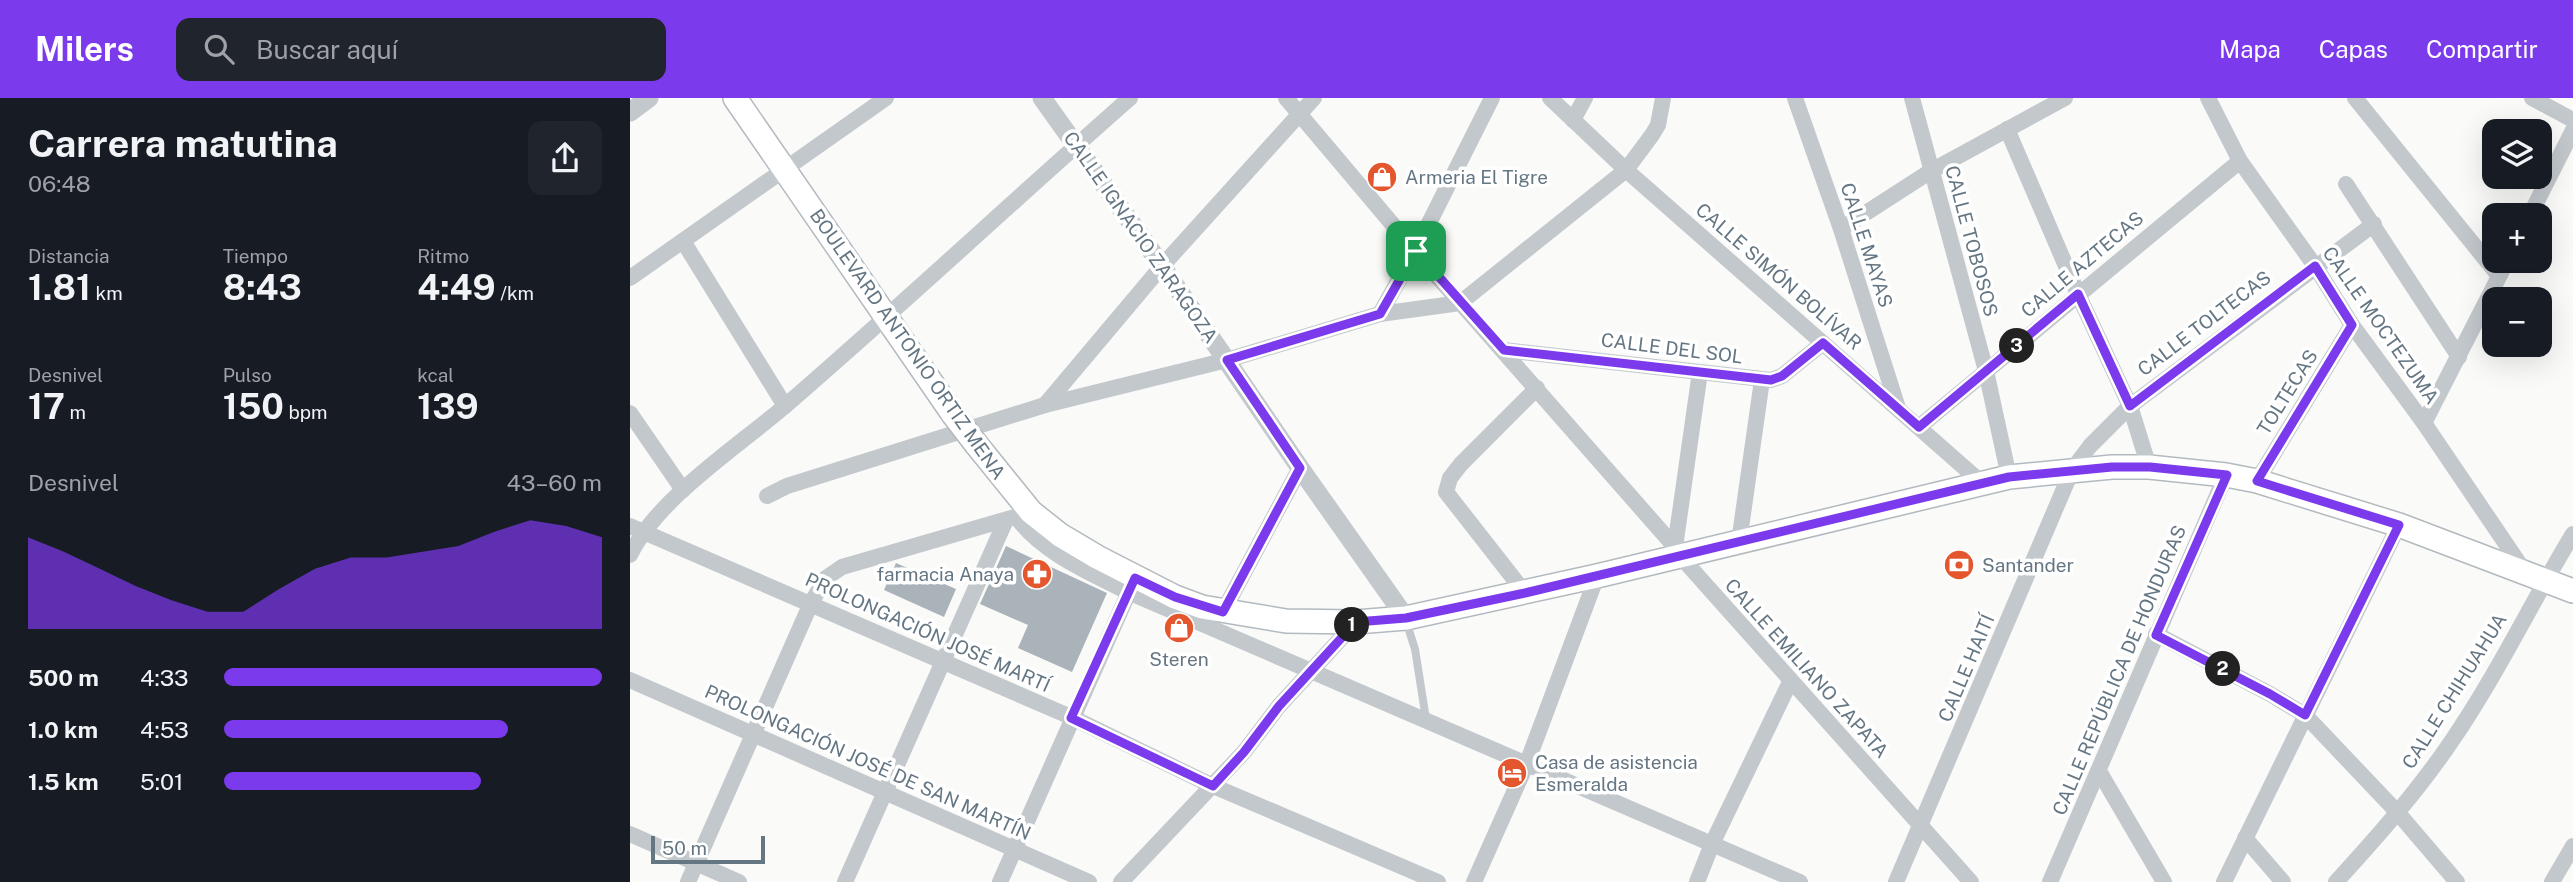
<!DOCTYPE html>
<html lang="es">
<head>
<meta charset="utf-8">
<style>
  :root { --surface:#171b24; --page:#20242c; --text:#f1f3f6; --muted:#9ea1a6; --accent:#7c3aed }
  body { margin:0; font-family:"Public Sans",sans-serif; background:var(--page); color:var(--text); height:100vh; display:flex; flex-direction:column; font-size:26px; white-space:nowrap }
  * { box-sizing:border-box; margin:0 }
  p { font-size:23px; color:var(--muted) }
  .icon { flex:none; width:38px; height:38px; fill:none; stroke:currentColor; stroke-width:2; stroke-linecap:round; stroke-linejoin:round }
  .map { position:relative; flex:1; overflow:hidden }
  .panel { display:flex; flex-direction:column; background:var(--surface); width:630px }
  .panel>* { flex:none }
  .controls { position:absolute; left:1852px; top:21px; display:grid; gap:14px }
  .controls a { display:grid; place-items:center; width:70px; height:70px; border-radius:14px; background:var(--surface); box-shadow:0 7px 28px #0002; font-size:35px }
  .scale { position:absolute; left:21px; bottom:18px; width:114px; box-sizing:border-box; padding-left:7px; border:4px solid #657683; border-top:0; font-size:19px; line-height:24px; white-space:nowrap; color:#657683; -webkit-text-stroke:5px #fff; paint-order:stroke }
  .pin { position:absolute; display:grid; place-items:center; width:60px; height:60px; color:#fff; margin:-30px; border-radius:14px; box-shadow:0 4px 10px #0006 }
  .km { position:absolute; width:35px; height:35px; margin:-18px; border-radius:50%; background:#222; color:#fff; font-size:19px; line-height:35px; text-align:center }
  .round { display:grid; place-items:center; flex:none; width:74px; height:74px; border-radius:14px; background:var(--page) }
  .summary { display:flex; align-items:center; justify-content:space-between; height:119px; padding:0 28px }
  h1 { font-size:38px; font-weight:700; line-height:52px }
  .stats { display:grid; grid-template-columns:repeat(3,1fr); gap:10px; height:119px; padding:7px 28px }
  .stats div { display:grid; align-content:center }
  .stats b { font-size:35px; font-weight:700 }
  .stats small { font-size:19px; font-weight:400 }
  .stats p { font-size:19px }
  .chart { height:196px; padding:14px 28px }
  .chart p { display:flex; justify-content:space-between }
  .chart svg { width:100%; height:126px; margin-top:7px; fill:var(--accent); opacity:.7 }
  ul { padding:0 28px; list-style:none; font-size:23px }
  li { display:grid; grid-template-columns:112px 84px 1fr; align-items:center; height:52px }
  li i { height:18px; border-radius:9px; background:var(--accent) }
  header { display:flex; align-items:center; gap:42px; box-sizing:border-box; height:98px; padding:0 35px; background:var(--accent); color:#fff }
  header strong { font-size:33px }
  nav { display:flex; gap:38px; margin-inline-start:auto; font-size:24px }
  .search { width:490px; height:63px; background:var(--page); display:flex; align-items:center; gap:18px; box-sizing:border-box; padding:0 24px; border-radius:14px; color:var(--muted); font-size:26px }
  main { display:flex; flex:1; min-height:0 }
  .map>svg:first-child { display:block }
  .building { fill:#aab3b9 }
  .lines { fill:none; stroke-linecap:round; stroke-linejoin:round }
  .secondary-casing { stroke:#b3babf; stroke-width:26 }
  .service { stroke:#c3c8cc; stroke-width:8 }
  .minor { stroke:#c3c8cc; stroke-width:16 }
  .tertiary { stroke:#c3c8cc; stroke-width:19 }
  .secondary { stroke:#fff; stroke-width:23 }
  .secondary-bridge-casing { stroke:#b3babf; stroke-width:26; stroke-linecap:butt }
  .secondary-bridge { stroke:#fff; stroke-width:23 }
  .route-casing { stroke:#fff; stroke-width:14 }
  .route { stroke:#7c3aed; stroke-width:9 }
  .labels { text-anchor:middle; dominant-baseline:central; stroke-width:7; stroke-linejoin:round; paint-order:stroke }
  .poi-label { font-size:19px; fill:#657683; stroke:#fff; text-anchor:start }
  .street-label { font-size:19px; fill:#657683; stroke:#fff }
</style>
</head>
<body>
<header>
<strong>Milers</strong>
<div class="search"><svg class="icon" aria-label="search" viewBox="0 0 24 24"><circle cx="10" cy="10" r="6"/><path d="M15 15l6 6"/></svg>Buscar aquí</div>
<nav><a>Mapa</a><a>Capas</a><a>Compartir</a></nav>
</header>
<main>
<section class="panel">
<div class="summary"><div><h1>Carrera matutina</h1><p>06:48</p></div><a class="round"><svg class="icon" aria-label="share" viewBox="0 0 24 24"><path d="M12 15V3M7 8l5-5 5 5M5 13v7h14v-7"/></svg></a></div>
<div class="stats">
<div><p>Distancia</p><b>1.81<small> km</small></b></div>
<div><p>Tiempo</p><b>8:43</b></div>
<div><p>Ritmo</p><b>4:49<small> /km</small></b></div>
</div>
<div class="stats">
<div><p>Desnivel</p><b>17<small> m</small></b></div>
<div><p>Pulso</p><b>150<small> bpm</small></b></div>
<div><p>kcal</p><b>139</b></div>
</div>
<div class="chart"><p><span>Desnivel</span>43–60 m</p>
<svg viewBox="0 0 160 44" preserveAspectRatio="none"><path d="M0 44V12L10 17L20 23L30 29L40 34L50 38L60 38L70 30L80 23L90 19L100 19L110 17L120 15L130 10L140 6L150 8L160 12V44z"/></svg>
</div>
<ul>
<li><b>500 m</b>4:33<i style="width:100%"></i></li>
<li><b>1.0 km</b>4:53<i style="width:75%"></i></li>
<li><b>1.5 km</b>5:01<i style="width:68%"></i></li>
</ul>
</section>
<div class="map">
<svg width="1943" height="784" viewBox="0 0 1943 784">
  <rect width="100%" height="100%" fill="#fafaf8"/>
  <g class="building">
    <polygon points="376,448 477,495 442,574 388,550 398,527 350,506"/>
    <polygon points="266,465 326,491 314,519 254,492"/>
  </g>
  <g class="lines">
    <g class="secondary-casing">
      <g id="secondary">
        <polyline points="105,0 323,316"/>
        <polyline points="346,346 401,414 430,437 467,459 545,499 572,509 656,523 726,524 776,520 967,478 1379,379 1482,369 1519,369 1596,377 1627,383 1769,427 1943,493"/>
      </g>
    </g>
    <polyline class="service" points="776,523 785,551 796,621"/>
    <g class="minor">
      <polyline points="656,0 785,153 1045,449 1050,458 1341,784"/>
      <polyline points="920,0 996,72 1353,386"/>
      <polyline points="1165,0 1211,131 1267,307"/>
      <polyline points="1282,0 1356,273 1379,379"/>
      <polyline points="1578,0 1610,63 1685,168 1722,227 1794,325 1895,474"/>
      <polyline points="1725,0 1869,178"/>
      <polyline points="1902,0 1943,22"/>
      <polyline points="943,22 955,0"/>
      <polyline points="1377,31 1448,196 1500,308 1519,369"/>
      <polyline points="1716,86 1829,259"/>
      <polyline points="1900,117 1943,32"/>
      <polyline points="1211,131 1301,73 1435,0"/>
      <polyline points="53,143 155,308"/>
      <polyline points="0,180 256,0"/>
      <polyline points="750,216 785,153 862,0"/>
      <polyline points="874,252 1141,282 1152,278 1193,245"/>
      <polyline points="415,307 532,168 684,0"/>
      <polyline points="0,315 53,392"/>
      <polyline points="1794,325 1877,163"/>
      <polyline points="1289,329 1610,63"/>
      <polyline points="1627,383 1722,227"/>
      <polyline points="137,398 157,388 415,307 597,262 750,216 830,205 996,72 1022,37 1028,27 1033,0"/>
      <path d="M387,420c27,36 72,54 111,74l672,290"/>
      <polyline points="0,428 441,619 583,688 808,784"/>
      <polyline points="1109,444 1132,282"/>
      <polyline points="1045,449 1070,274"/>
      <path d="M0,457c28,-57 106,-107 155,-149 117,-101 229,-206 345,-308"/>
      <polyline points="895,495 816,394 820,380 831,366 907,290"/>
      <polyline points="593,514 670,370"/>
      <polyline points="1526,536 1640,596 1675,617 1768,715 1827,784"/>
      <polyline points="0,582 459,784"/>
      <polyline points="1469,673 1534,784"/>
      <polyline points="0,736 109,784"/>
      <polyline points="1615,740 1653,784"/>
      <polyline points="58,784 181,505 196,480 212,469 395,416"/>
      <polyline points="215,784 375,424"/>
      <polyline points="370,784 503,485"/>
      <polyline points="491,784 614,654 649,608 726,524"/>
      <polyline points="844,784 897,665 967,478"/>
      <polyline points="1067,784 1082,746 1160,584"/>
      <polyline points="1266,784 1442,372 1460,348 1500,308 1744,126"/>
      <polyline points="1420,784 1596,377"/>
      <polyline points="1594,784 1769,427"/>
      <path d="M1706,784c41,-45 81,-90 115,-140 46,-67 80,-139 122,-208"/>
      <polyline points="1922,784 1943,748"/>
    </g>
    <g class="tertiary">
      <polyline points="412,0 532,168 670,370 776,520"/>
      <polyline points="0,14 19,0"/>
    </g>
    <use href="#secondary" class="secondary"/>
    <g class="secondary-bridge-casing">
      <polyline id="secondary-bridge" points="323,316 346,346"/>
    </g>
    <use href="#secondary-bridge" class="secondary-bridge"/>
  </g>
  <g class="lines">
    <g class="route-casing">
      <polygon id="route" points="786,153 874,252 1141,282 1152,278 1193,245 1289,329 1448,196 1500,308 1685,168 1722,227 1627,383 1769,427 1675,617 1640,596 1526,537 1597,377 1520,369 1482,369 1379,379 895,495 776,520 726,524 649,608 614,654 583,688 441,620 505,480 545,499 593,514 670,370 597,262 750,216"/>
    </g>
    <use href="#route" class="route"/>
  </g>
  <defs>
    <g id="shop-disc" transform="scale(1.575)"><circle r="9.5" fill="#e4572e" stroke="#fff"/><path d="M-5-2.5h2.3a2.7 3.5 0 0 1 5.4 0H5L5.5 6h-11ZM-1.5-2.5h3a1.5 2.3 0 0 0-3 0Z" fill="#fff"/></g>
    <g id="bank-disc" transform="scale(1.575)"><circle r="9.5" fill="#e4572e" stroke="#fff"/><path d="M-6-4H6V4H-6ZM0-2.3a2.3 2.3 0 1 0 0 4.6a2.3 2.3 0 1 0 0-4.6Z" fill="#fff"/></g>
    <g id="pharmacy-disc" transform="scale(1.575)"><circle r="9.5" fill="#e4572e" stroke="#fff"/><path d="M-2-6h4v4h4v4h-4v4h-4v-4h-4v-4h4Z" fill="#fff"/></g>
    <g id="hotel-disc" transform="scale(1.575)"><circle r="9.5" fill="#e4572e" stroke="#fff"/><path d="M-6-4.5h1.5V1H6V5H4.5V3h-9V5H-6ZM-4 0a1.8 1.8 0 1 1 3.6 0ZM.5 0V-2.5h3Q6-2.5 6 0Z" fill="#fff"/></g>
  </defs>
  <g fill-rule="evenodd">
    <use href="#shop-disc" x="752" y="79"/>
    <use href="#bank-disc" x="1329" y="467"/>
    <use href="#pharmacy-disc" x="407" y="476"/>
    <use href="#shop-disc" x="549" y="530"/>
    <use href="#hotel-disc" x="882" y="675"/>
  </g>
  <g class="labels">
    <g class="poi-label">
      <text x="775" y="79">Armeria El Tigre</text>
      <text x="1352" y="467">Santander</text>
      <text x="384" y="476" text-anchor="end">farmacia Anaya</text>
      <text x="549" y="561" text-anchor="middle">Steren</text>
      <text x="905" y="664">Casa de asistencia<tspan x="905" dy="22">Esmeralda</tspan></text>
    </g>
    <g class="street-label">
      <text transform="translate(511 139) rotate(55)">CALLE IGNACIO ZARAGOZA</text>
      <text transform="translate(1342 143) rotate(75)">CALLE TOBOSOS</text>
      <text transform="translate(1237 147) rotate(72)">CALLE MAYAS</text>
      <text transform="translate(1452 166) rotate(-40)">CALLE AZTECAS</text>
      <text transform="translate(1149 178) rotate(41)">CALLE SIMÓN BOLÍVAR</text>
      <text transform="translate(1574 225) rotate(-37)">CALLE TOLTECAS</text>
      <text transform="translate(1751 227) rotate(55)">CALLE MOCTEZUMA</text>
      <text transform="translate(278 246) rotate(55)">BOULEVARD ANTONIO ORTIZ MENA</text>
      <text transform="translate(1042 250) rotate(7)">CALLE DEL SOL</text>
      <text transform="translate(1657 294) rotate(-58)">TOLTECAS</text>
      <text transform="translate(298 534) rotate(24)">PROLONGACIÓN JOSÉ MARTÍ</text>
      <text transform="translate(1177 570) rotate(48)">CALLE EMILIANO ZAPATA</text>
      <text transform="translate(1336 570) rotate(-67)">CALLE HAITÍ</text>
      <text transform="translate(1489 572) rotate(-67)">CALLE REPÚBLICA DE HONDURAS</text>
      <text transform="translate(1824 593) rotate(-58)">CALLE CHIHUAHUA</text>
      <text transform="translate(238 664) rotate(24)">PROLONGACIÓN JOSÉ DE SAN MARTÍN</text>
    </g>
  </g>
</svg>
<div class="controls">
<a><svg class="icon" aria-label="layers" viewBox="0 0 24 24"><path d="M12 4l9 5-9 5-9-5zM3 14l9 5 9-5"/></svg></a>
<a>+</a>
<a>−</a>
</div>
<div class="scale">50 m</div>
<div class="pin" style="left:786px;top:153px;background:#1e9e55"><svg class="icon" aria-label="arrive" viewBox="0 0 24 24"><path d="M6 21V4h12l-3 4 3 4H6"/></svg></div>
<b class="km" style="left:722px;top:527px">1</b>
<b class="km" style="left:1593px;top:571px">2</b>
<b class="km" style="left:1387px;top:248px">3</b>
</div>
</main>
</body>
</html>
